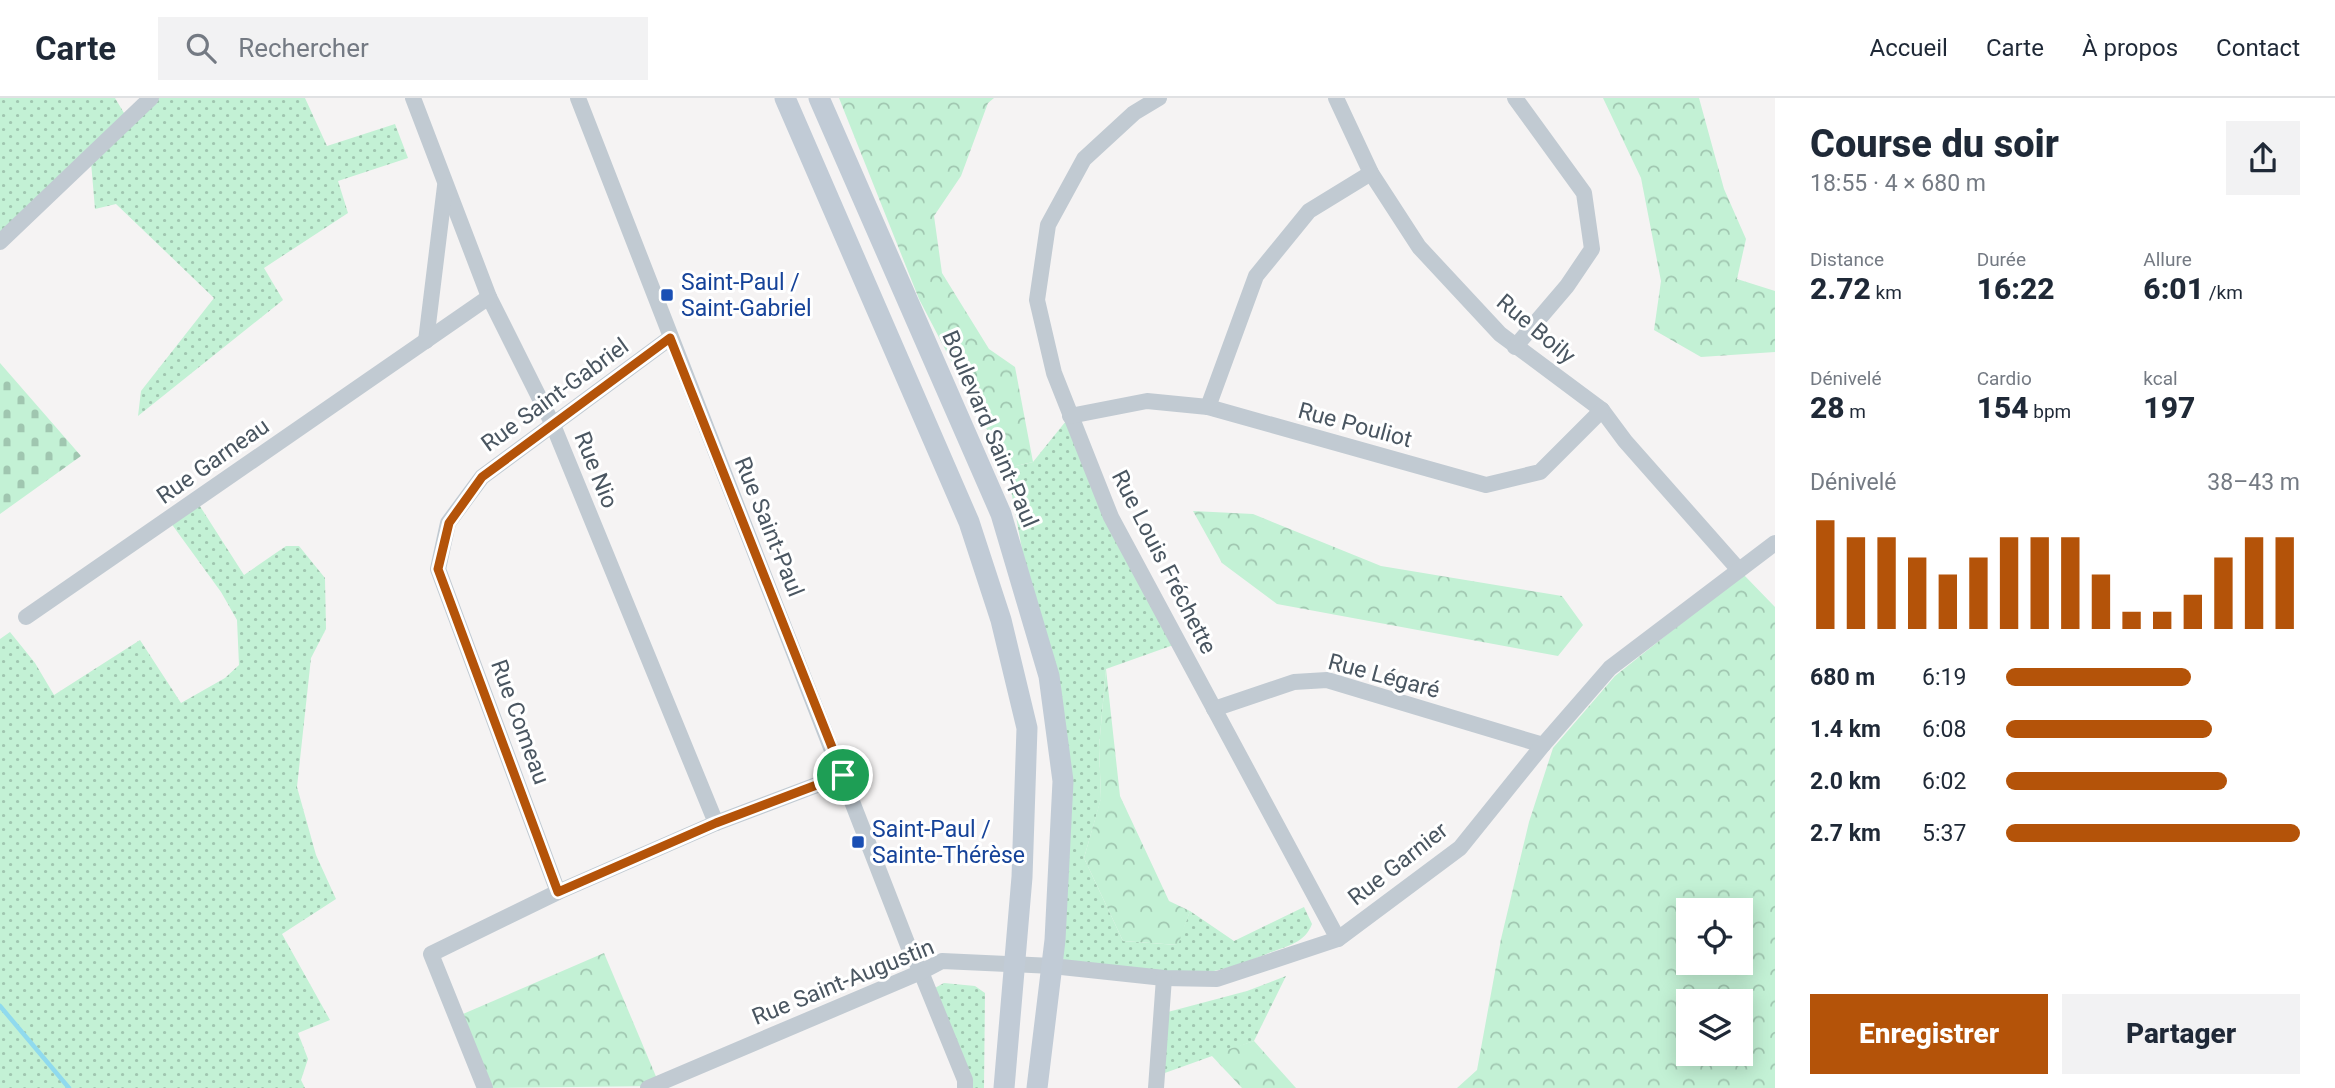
<!DOCTYPE html>
<html lang="fr">
<head>
<meta charset="utf-8">
<style>
  :root { --surface:#fff; --page:#f2f2f3; --text:#1f2937; --muted:#747a83; --line:#e0e1e3; --accent:#b45309 }
  body { margin:0; font-family:Roboto,sans-serif; background:var(--page); color:var(--text); height:100vh; display:flex; flex-direction:column; font-size:26px; white-space:nowrap }
  * { box-sizing:border-box; margin:0 }
  p { font-size:23px; color:var(--muted) }
  .icon { flex:none; width:38px; height:38px; fill:none; stroke:currentColor; stroke-width:2; stroke-linecap:round; stroke-linejoin:round }
  .map { position:relative; flex:1; overflow:hidden }
  .drawer { display:flex; flex-direction:column; background:var(--surface); width:560px }
  .drawer>* { flex:none }
  .fabs { position:absolute; left:1676px; top:800px; display:grid; gap:14px }
  .fabs a { display:grid; place-items:center; width:77px; height:77px; border-radius:0px; background:var(--surface); box-shadow:0 4px 18px #0003; font-size:35px }
  .pin { position:absolute; display:grid; place-items:center; width:60px; height:60px; color:#fff; margin:-30px; border:4px solid #fff; border-radius:50%; box-shadow:0 2px 7px #0007 }
  .round { display:grid; place-items:center; flex:none; width:74px; height:74px; border-radius:0px; background:var(--page) }
  .head { display:flex; align-items:center; justify-content:space-between; height:119px; padding:0 35px }
  h1 { font-size:38px; font-weight:800; line-height:52px }
  .metrics { display:grid; grid-template-columns:repeat(3,1fr); gap:10px; height:119px; padding:7px 35px }
  .metrics div { display:grid; align-content:center }
  .metrics b { font-size:30px; font-weight:800 }
  .metrics small { font-size:19px; font-weight:400 }
  .metrics p { font-size:19px }
  .chart { height:196px; padding:14px 35px }
  .chart p { display:flex; justify-content:space-between }
  .chart svg { width:100%; height:126px; margin-top:7px; stroke:var(--accent); stroke-width:6 }
  .cta { display:flex; gap:14px; margin-top:auto; padding:14px 35px }
  .cta a { flex:1; height:80px; border-radius:0px; background:var(--accent); color:#fff; font-size:28px; font-weight:800; line-height:80px; text-align:center }
  .cta a+a { background:var(--page); color:var(--text) }
  ul { padding:0 35px; list-style:none; font-size:23px }
  li { display:grid; grid-template-columns:112px 84px 1fr; align-items:center; height:52px }
  li i { height:18px; border-radius:9px; background:var(--accent) }
  header { display:flex; align-items:center; gap:42px; box-sizing:border-box; height:98px; padding:0 35px; background:var(--surface); border-bottom:2px solid var(--line) }
  header strong { font-size:33px }
  nav { display:flex; gap:38px; margin-inline-start:auto; font-size:24px }
  .search { width:490px; height:63px; background:var(--page); display:flex; align-items:center; gap:18px; box-sizing:border-box; padding:0 24px; border-radius:0px; color:var(--muted); font-size:26px }
  main { display:flex; flex:1; min-height:0 }
  .map>svg:first-child { display:block }
  .grass { fill:url(#grass-dots) }
  .forest { fill:url(#forest-crowns); fill-rule:evenodd }
  .cemetery { fill:url(#cemetery-stones) }
  .lines { fill:none; stroke-linecap:round; stroke-linejoin:round }
  .stream { stroke:#90daee; stroke-width:4.5 }
  .street { stroke:#c1cad2; stroke-width:16 }
  .secondary { stroke:#c1cbd6; stroke-width:21 }
  .route-casing { stroke:#fff; stroke-width:14 }
  .route { stroke:#b45309; stroke-width:9 }
  .transit-dot { fill:#1a4fb4; stroke:#fff; stroke-width:2.5 }
  .labels { text-anchor:middle; dominant-baseline:central; stroke-width:6; stroke-linejoin:round; paint-order:stroke }
  .transit-label { font-size:23px; fill:#164399; stroke:#fff; text-anchor:start }
  .street-label { font-size:23px; fill:#4a5661; stroke:#fff }
</style>
</head>
<body>
<header>
<strong>Carte</strong>
<div class="search"><svg class="icon" aria-label="search" viewBox="0 0 24 24"><circle cx="10" cy="10" r="6"/><path d="M15 15l6 6"/></svg>Rechercher</div>
<nav><a>Accueil</a><a>Carte</a><a>À propos</a><a>Contact</a></nav>
</header>
<main>
<div class="map">
<svg width="1775" height="990" viewBox="0 0 1775 990">
  <defs>
    <pattern id="grass-dots" width="8" height="8" patternUnits="userSpaceOnUse" patternTransform="scale(1.75)"><rect width="8" height="8" fill="#c3f1d5"/><path d="M2 2h.1M6 6h.1" fill="none" stroke="#a0c6b0" stroke-width="1.8" stroke-linecap="round"/></pattern>
    <pattern id="forest-crowns" width="20" height="18" patternUnits="userSpaceOnUse" patternTransform="scale(1.75)"><rect width="20" height="18" fill="#c3f1d5"/><path d="M2 6a3 3 0 1 1 6 0M12 15a3 3 0 1 1 6 0" fill="none" stroke="#a0c6b0"/></pattern>
    <pattern id="cemetery-stones" width="16" height="16" patternUnits="userSpaceOnUse" patternTransform="scale(1.75)"><rect width="16" height="16" fill="#c3f1d5"/><path d="M2 7V4a2 2 0 0 1 4 0v3zM10 15v-3a2 2 0 0 1 4 0v3z" fill="#a0c6b0"/></pattern>
  </defs>
  <rect width="100%" height="100%" fill="#f5f3f3"/>
  <g class="grass">
    <polygon points="0,0 115,0 130,25 159,0 305,0 327,48 395,26 408,60 338,83 348,115 264,170 283,202 138,318 141,293 214,200 116,106 95,111 91,64 0,151"/>
    <path d="M1070,318l109,227 -73,26 -7,78 2,52 -17,59 39,83 54,4 13,-34 44,30 70,-34 8,17c-7,19 -25,22 -43,29 -20,8 -40,16 -62,19 -41,7 -100,-6 -141,-11l-10,-8 10,-126 -37,-240 -22,-119 26,-6z"/>
    <polygon points="196,402 244,477 286,448 299,448 325,480 326,531 311,560 297,689 316,757 336,801 282,836 330,922 298,935 308,961 301,982 305,990 0,990 0,541 10,534 35,565 54,597 140,542 181,605 225,580 239,567 237,522 221,494 168,421"/>
    <polygon points="1286,878 1254,943 1162,976 1164,915 1247,893"/>
    <polygon points="944,885 975,888 985,895 984,990 965,990 933,891"/>
  </g>
  <g class="forest">
    <polygon points="839,0 994,0 988,5 961,78 934,118 942,175 989,251 1015,269 1033,364 1007,370 919,201"/>
    <polygon points="1603,0 1699,0 1724,91 1746,141 1737,181 1775,193 1775,254 1701,259 1654,232 1661,183 1641,80"/>
    <polygon points="1193,413 1253,416 1381,468 1562,498 1583,527 1558,558 1277,506 1222,465"/>
    <path d="M1743,476l32,33v481h-318l20,-18 24,-131 28,-117 24,-74 62,-72zM1689,812h52v52h-52zM1689,903h52v53h-52z"/>
    <polygon points="1106,571 1120,698 1169,803 1190,813 1178,847 1123,843 1084,760 1101,700 1099,649"/>
    <polygon points="604,855 660,988 486,990 456,919"/>
    <polygon points="1254,943 1296,990 1242,990 1211,957"/>
  </g>
  <polygon class="cemetery" points="0,265 81,358 0,416"/>
  <g class="lines">
    <polyline class="stream" points="0,908 69,990"/>
    <g class="street">
      <polyline points="413,0 489,199 553,327 716,725"/>
      <polyline points="578,0 909,850 921,874 965,982 965,990"/>
      <polyline points="1159,0 1134,15 1084,61 1048,127 1037,202 1054,275 1111,419 1338,841"/>
      <polyline points="1336,0 1371,75 1419,149 1500,236 1602,312 1625,343 1739,472"/>
      <polyline points="0,144 151,0"/>
      <polyline points="426,243 445,88"/>
      <polyline points="1515,249 1567,188 1592,151 1584,95 1515,0"/>
      <polyline points="1208,309 1256,178 1309,113 1371,75"/>
      <polyline points="1070,318 1147,303 1208,309 1486,387 1540,374 1602,312"/>
      <polyline points="26,519 489,199"/>
      <polyline points="1214,611 1294,584 1327,582 1543,647"/>
      <polyline points="558,794 438,471 448,425 482,379 670,240"/>
      <polyline points="485,990 431,856 558,794 716,725 843,677"/>
      <polyline points="648,990 921,874 942,863 1052,868 1164,880 1217,881 1338,841 1460,750 1543,647 1610,570 1775,445"/>
      <polyline points="1156,990 1164,880"/>
    </g>
    <g class="secondary">
      <polyline points="785,0 969,424 1001,522 1027,630 1022,779 1004,990"/>
      <polyline points="819,0 1001,416 1049,578 1063,683 1055,842 1037,990"/>
    </g>
  </g>
  <g class="lines">
    <g class="route-casing">
      <polygon id="route" points="670,240 843,677 716,725 558,794 438,471 449,425 482,379"/>
    </g>
    <use href="#route" class="route"/>
  </g>
  <g class="transit-dot">
    <rect x="660" y="190" width="14" height="14" rx="3.5"/>
    <rect x="851" y="737" width="14" height="14" rx="3.5"/>
  </g>
  <g class="labels">
    <g class="transit-label">
      <text x="681" y="184">Saint-Paul /<tspan x="681" dy="26">Saint-Gabriel</tspan></text>
      <text x="872" y="731">Saint-Paul /<tspan x="872" dy="26">Sainte-Thérèse</tspan></text>
    </g>
    <g class="street-label">
      <text transform="translate(1536 231) rotate(40)">Rue Boily</text>
      <text transform="translate(555 297) rotate(-36)">Rue Saint-Gabriel</text>
      <text transform="translate(1355 327) rotate(15)">Rue Pouliot</text>
      <text transform="translate(990 331) rotate(67)">Boulevard Saint-Paul</text>
      <text transform="translate(213 363) rotate(-35)">Rue Garneau</text>
      <text transform="translate(596 372) rotate(68)">Rue Nio</text>
      <text transform="translate(769 429) rotate(68)">Rue Saint-Paul</text>
      <text transform="translate(1164 464) rotate(63)">Rue Louis Fréchette</text>
      <text transform="translate(1384 578) rotate(15)">Rue Légaré</text>
      <text transform="translate(520 624) rotate(70)">Rue Comeau</text>
      <text transform="translate(1398 766) rotate(-38)">Rue Garnier</text>
      <text transform="translate(843 884) rotate(-22)">Rue Saint-Augustin</text>
    </g>
  </g>
</svg>
<div class="fabs">
<a><svg class="icon" aria-label="locate" viewBox="0 0 24 24"><circle cx="12" cy="12" r="6"/><path d="M12 2v4M12 18v4M2 12h4M18 12h4"/></svg></a>
<a><svg class="icon" aria-label="layers" viewBox="0 0 24 24"><path d="M12 4l9 5-9 5-9-5zM3 14l9 5 9-5"/></svg></a>
</div>
<div class="pin" style="left:843px;top:677px;background:#1e9e55"><svg class="icon" aria-label="arrive" viewBox="0 0 24 24"><path d="M6 21V4h12l-3 4 3 4H6"/></svg></div>
</div>
<section class="drawer">
<div class="head"><div><h1>Course du soir</h1><p>18:55 · 4 × 680 m</p></div><a class="round"><svg class="icon" aria-label="share" viewBox="0 0 24 24"><path d="M12 15V3M7 8l5-5 5 5M5 13v7h14v-7"/></svg></a></div>
<div class="metrics">
<div><p>Distance</p><b>2.72<small> km</small></b></div>
<div><p>Durée</p><b>16:22</b></div>
<div><p>Allure</p><b>6:01<small> /km</small></b></div>
</div>
<div class="metrics">
<div><p>Dénivelé</p><b>28<small> m</small></b></div>
<div><p>Cardio</p><b>154<small> bpm</small></b></div>
<div><p>kcal</p><b>197</b></div>
</div>
<div class="chart"><p><span>Dénivelé</span>38–43 m</p>
<svg viewBox="0 0 160 44" preserveAspectRatio="none"><path d="M5 44V6M15 44V12M25 44V12M35 44V19M45 44V25M55 44V19M65 44V12M75 44V12M85 44V12M95 44V25M105 44V38M115 44V38M125 44V32M135 44V19M145 44V12M155 44V12"/></svg>
</div>
<ul>
<li><b>680 m</b>6:19<i style="width:63%"></i></li>
<li><b>1.4 km</b>6:08<i style="width:70%"></i></li>
<li><b>2.0 km</b>6:02<i style="width:75%"></i></li>
<li><b>2.7 km</b>5:37<i style="width:100%"></i></li>
</ul>
<div class="cta"><a>Enregistrer</a><a>Partager</a></div>
</section>
</main>
</body>
</html>
